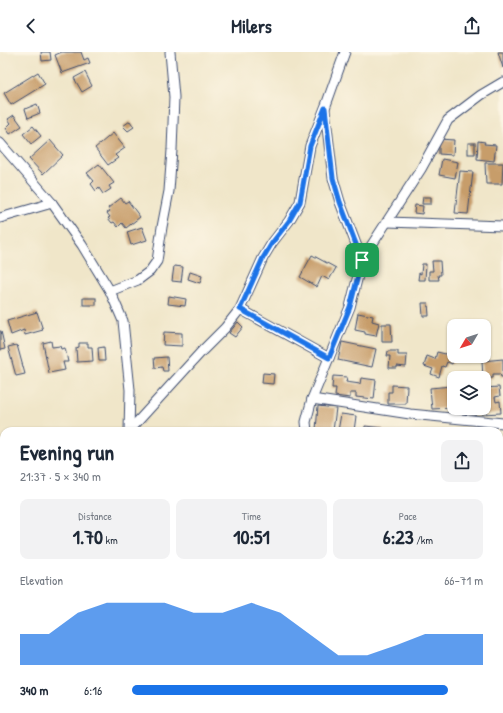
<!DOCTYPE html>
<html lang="en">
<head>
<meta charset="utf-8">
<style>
  :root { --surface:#fff; --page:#f2f2f3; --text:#1f2937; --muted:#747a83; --accent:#1a73e8 }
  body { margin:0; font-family:"Patrick Hand",sans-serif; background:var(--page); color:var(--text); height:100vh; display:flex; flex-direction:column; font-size:15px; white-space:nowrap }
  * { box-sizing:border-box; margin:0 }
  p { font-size:13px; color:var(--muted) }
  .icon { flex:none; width:22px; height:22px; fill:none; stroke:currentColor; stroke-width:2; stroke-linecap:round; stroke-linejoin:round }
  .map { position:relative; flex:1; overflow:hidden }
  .drawer { position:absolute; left:0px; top:375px; width:503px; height:286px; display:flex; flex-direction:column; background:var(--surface); border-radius:12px 12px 0 0; box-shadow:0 1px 3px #0004 }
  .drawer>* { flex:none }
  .needle { width:26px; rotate:231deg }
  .fabs { position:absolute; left:447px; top:267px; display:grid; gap:8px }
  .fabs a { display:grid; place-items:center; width:44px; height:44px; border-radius:8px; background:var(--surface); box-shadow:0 1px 3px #0004; font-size:20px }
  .pin { position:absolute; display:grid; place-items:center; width:34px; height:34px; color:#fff; margin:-17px; border-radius:8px; box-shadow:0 2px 6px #0006 }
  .round { display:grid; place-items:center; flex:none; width:42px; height:42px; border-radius:8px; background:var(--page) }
  .head { display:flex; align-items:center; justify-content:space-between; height:68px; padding:0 20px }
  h1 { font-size:22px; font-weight:800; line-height:30px }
  .metrics { display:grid; grid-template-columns:repeat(3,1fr); gap:6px; height:68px; padding:4px 20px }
  .metrics div { display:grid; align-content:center; border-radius:8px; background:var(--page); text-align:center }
  .metrics b { font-size:20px; font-weight:800 }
  .metrics small { font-size:11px; font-weight:400 }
  .metrics p { font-size:11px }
  .chart { height:112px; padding:8px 20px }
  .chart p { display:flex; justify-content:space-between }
  .chart svg { width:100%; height:72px; margin-top:4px; fill:var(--accent); opacity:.7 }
  ul { padding:0 20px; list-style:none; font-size:13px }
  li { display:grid; grid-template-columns:64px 48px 1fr; align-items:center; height:30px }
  li i { height:10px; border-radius:5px; background:var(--accent) }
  header { display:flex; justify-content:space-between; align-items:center; height:52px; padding:0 20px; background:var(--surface); font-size:18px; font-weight:800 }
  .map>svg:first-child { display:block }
  .building { fill:#c79d6a }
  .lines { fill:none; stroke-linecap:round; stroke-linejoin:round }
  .street-casing { stroke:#3b4a6e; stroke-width:11 }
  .street { stroke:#fff; stroke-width:9 }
  .route-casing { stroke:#fff; stroke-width:8 }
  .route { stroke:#1a73e8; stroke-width:5 }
</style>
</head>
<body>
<header><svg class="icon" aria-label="back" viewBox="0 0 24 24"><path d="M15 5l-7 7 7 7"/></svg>Milers<svg class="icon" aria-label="share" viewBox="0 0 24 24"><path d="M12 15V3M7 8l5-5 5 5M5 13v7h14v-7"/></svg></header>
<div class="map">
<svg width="503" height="661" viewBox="0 0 503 661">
  <rect width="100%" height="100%" fill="#fcf5e5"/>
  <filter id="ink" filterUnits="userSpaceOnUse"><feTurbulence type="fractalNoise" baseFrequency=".025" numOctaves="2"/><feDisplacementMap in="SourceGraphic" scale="8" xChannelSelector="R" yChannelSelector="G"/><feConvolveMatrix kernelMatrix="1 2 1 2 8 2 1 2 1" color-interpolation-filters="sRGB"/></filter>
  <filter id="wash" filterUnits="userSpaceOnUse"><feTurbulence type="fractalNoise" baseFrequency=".012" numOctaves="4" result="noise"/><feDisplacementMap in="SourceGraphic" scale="16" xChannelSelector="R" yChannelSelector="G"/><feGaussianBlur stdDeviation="0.9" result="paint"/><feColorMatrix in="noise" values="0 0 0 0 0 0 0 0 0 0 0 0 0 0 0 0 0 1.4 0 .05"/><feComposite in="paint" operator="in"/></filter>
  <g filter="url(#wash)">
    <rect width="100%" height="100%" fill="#f0e6c9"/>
    <g id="blocks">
      <g class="building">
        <polygon points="41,0 50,0 51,8 42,9"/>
        <polygon points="62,0 81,0 84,8 88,6 90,11 62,21 55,3"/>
        <polygon points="498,0 503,0 503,16"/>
        <polygon points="38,20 45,32 11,53 4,41"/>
        <polygon points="85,20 92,34 82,40 74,26"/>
        <polygon points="37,52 40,61 28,66 25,57"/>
        <polygon points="14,63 22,74 10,82 6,76 11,71 8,67"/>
        <polygon points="130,69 134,75 128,79 123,74"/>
        <polygon points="33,74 41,84 31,92 23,82"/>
        <polygon points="113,81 125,96 115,103 118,106 108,113 95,96"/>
        <polygon points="439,87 454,88 453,103 439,102"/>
        <polygon points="50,88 63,103 43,122 29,107"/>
        <polygon points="478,89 485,90 484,92 496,93 494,109 477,107"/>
        <rect x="468" y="91" width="7" height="11"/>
        <polygon points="442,107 458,110 455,126 439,123"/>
        <polygon points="485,111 503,111 502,132 486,132"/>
        <polygon points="99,112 114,131 109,134 111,137 103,142 99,136 96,139 91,132 94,129 87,121"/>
        <polygon points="460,119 473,120 468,162 455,161"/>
        <polygon points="423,145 431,145 431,152 422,152"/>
        <polygon points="121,146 125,151 128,149 140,165 126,176 122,171 118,175 114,170 112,171 108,166 110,165 107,161 110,159 108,156"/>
        <polygon points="415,153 423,154 422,162 414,161"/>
        <polygon points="142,175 147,188 131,193 127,180"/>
        <polygon points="312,203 336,216 329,228 322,224 317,235 300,225"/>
        <polygon points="432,209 440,209 441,223 438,223 439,228 429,228 429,219 433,219"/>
        <polygon points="422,212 426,212 425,228 418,228 419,221 421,222"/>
        <polygon points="174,214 183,215 181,230 172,229"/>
        <polygon points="190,220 202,224 200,231 188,227"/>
        <polygon points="169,244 186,247 185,254 168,252"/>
        <rect x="83" y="246" width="13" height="7"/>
        <polygon points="422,251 428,251 429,264 423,264"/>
        <polygon points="37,260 43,278 25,283 24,278 11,283 7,269"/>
        <polygon points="358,261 373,264 372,269 379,271 376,284 365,282 365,280 355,278"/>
        <polygon points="238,270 243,275 235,285 229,281"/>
        <polygon points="382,272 391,272 392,290 382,290"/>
        <polygon points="0,279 1,279 5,297 0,298"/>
        <polygon points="164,280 182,281 182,294 163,293"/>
        <polygon points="51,289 52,295 60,294 61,297 65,296 68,310 63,310 65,318 49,321 43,291"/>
        <polygon points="342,290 376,297 372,315 338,308"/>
        <polygon points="79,291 88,291 88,295 92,295 93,309 77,310 76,296 79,295"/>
        <polygon points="17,293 25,322 16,324 8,295"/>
        <polygon points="104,295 105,309 99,309 98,296"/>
        <polygon points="388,299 398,299 398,303 407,303 406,315 397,314 397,316 389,316 390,304 387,304"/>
        <polygon points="437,300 454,304 452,312 447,310 445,315 442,314 439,325 431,322 433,317 424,314 427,304 435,307"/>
        <polygon points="167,305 168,319 163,319 162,315 155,316 154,306"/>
        <polygon points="503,307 503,325 501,325 500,322 493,322 493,326 483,326 482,309"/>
        <polygon points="263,321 274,322 273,332 262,331"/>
        <polygon points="333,324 347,325 346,330 360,332 361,326 376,328 374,347 356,345 356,341 350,341 350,346 335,344 336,336 332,336"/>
        <polygon points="392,333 407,334 406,352 388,352 388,340 392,340"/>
        <polygon points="452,334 453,341 450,341 453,356 432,357 430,336"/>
        <polygon points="499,335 500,344 495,345 496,350 500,349 501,361 482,362 482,356 484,356 484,336"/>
        <polygon points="318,354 336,356 333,379 316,378"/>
        <polygon points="341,362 356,364 354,379 338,379"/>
        <polygon points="365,374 383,376 383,379 365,379"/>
        <rect x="499" y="413" width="4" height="17"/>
        <polygon points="499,642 503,642 503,660 490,661 490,660 487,660 487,657 499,657"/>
        <polygon points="19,657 36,657 37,661 20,661"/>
        <polygon points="190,657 215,657 216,661 191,661"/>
        <polygon points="395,657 413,657 414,661 395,661"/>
        <polygon points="100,658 100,661 79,661 79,659"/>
      </g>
    </g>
  </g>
  <g filter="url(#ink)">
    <use href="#blocks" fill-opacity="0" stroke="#3b4a6e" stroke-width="1"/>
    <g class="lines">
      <g class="street-casing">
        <g id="street">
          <polyline points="0,91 52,151 82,193 110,239 123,269 130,338 129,379"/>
          <polyline points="0,166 52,151"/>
          <polyline points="388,170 503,174"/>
          <polyline points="362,208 421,117 448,68 481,43 503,30"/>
          <polyline points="110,239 138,228 150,219 157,209 162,175 169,139 172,98 174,45 170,0"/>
          <polyline points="240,257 329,306"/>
          <polyline points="312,347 410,362 503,371"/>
          <polyline points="129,379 202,299 225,276 240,257 263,206 272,191 289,169 300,150 310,94 325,56 345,0"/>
          <polyline points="307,379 306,370 312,347 350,255 362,208 340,150 333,126 325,58"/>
          <polyline points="499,455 503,455"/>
          <polyline points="0,584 4,583"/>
          <polyline points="0,633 4,645"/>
          <polyline points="8,657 9,661"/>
          <polyline points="189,657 189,661"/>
          <polyline points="380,657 381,661"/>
        </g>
      </g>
      <use href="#street" class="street"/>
    </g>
  </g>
  <g class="lines" filter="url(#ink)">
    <g class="route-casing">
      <polygon id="route" points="325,56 333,126 340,150 362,208 350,255 329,306 240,257 263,206 272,191 289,169 300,150 310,94"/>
    </g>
    <use href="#route" class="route"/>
  </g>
</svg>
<div class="fabs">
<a><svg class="needle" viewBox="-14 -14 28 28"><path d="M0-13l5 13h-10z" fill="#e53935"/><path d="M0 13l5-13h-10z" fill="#747a83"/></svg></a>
<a><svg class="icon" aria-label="layers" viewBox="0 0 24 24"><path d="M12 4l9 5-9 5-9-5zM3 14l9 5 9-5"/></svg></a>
</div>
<div class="pin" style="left:362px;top:208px;background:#1e9e55"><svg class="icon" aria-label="arrive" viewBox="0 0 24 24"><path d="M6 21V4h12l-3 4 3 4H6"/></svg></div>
<section class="drawer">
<div class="head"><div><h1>Evening run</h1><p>21:37 · 5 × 340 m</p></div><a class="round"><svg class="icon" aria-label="share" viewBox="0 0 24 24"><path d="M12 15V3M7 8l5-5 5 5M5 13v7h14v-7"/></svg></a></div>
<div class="metrics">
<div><p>Distance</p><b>1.70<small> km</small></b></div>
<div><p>Time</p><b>10:51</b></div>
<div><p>Pace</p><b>6:23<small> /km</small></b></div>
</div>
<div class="chart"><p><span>Elevation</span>66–71 m</p>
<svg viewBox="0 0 160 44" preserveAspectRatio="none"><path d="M0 44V25L10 25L20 12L30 6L40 6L50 6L60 12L70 12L80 6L90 12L100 25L110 38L120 38L130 32L140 25L150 25L160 25V44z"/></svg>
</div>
<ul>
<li><b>340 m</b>6:16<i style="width:90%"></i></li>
</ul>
</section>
</div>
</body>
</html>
